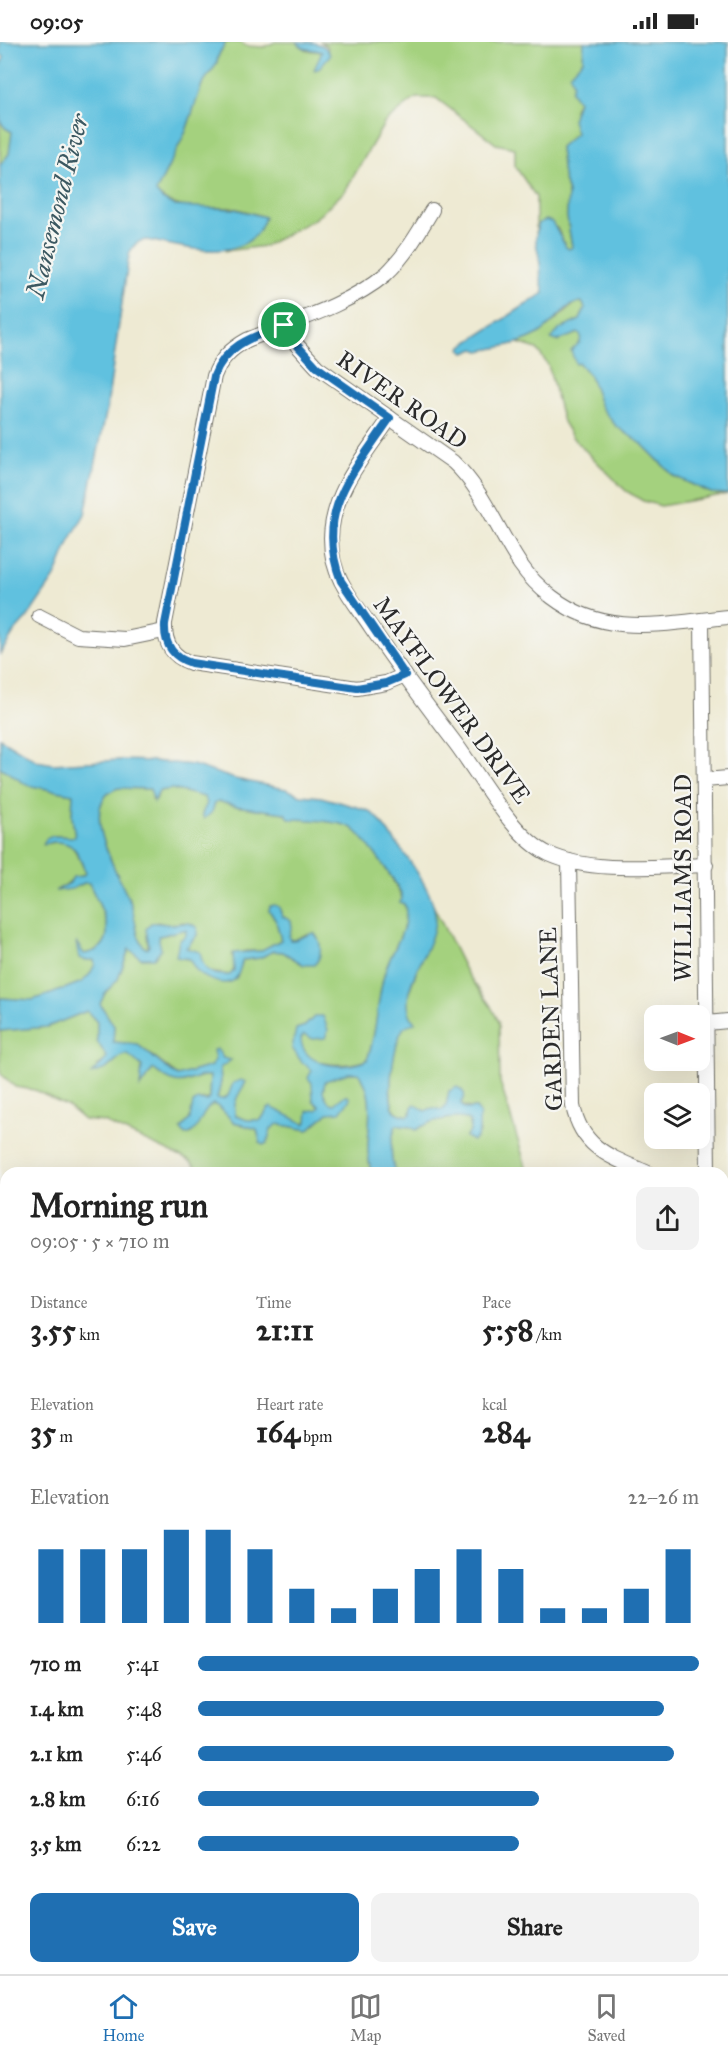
<!DOCTYPE html>
<html lang="en">
<head>
<meta charset="utf-8">
<style>
  :root { --surface:#fff; --page:#f2f2f2; --text:#222; --muted:#767676; --line:#e0e0e0; --accent:#1f6fb2 }
  body { margin:0; font-family:"IM FELL Great Primer",serif; background:var(--page); color:var(--text); height:100vh; display:flex; flex-direction:column; font-size:22px; white-space:nowrap }
  * { box-sizing:border-box; margin:0 }
  p { font-size:20px; color:var(--muted) }
  .icon { flex:none; width:33px; height:33px; fill:none; stroke:currentColor; stroke-width:2; stroke-linecap:round; stroke-linejoin:round }
  .map { position:relative; flex:1; overflow:hidden }
  .panel { position:absolute; left:0px; top:1125px; width:729px; height:807px; display:flex; flex-direction:column; background:var(--surface); border-radius:18px 18px 0 0; box-shadow:0 6px 24px #0002 }
  .panel>* { flex:none }
  .needle { width:39px; rotate:91deg }
  .controls { position:absolute; left:644px; top:963px; display:grid; gap:12px }
  .controls a { display:grid; place-items:center; width:66px; height:66px; border-radius:12px; background:var(--surface); box-shadow:0 6px 24px #0002; font-size:30px }
  .pin { position:absolute; display:grid; place-items:center; width:51px; height:51px; color:#fff; margin:-26px; border:3px solid #fff; border-radius:50%; box-shadow:0 2px 6px #0007 }
  .round { display:grid; place-items:center; flex:none; width:63px; height:63px; border-radius:12px; background:var(--page) }
  .headline { display:flex; align-items:center; justify-content:space-between; height:102px; padding:0 30px }
  h1 { font-size:33px; font-weight:700; line-height:45px }
  .figures { display:grid; grid-template-columns:repeat(3,1fr); gap:9px; height:102px; padding:6px 30px }
  .figures div { display:grid; align-content:center }
  .figures b { font-size:30px; font-weight:700 }
  .figures small { font-size:16px; font-weight:400 }
  .figures p { font-size:16px }
  .chart { height:168px; padding:12px 30px }
  .chart p { display:flex; justify-content:space-between }
  .chart svg { width:100%; height:108px; margin-top:6px; stroke:var(--accent); stroke-width:6 }
  .cta { display:flex; gap:12px; margin-top:auto; padding:12px 30px }
  .cta a { flex:1; height:69px; border-radius:12px; background:var(--accent); color:#fff; font-size:24px; font-weight:700; line-height:69px; text-align:center }
  .cta a+a { background:var(--page); color:var(--text) }
  ul { padding:0 30px; list-style:none; font-size:20px }
  li { display:grid; grid-template-columns:96px 72px 1fr; align-items:center; height:45px }
  li i { height:15px; border-radius:8px; background:var(--accent) }
  .status { display:flex; justify-content:space-between; align-items:center; height:42px; padding:0 30px; background:var(--surface); direction:ltr }
  .status svg { height:16px; fill:currentColor }
  .tabs { display:flex; justify-content:space-around; align-items:center; height:84px; border-top:2px solid var(--line); background:var(--surface); font-size:16px; color:var(--muted) }
  .tabs a { display:grid; justify-items:center; gap:3px }
  .tabs .active { color:var(--accent) }
  .map>svg:first-child { display:block }
  .green { fill:#a4d17e; stroke:#687e54; stroke-width:1.5 }
  .water { fill:#61c1df; stroke:#467685; stroke-width:1.5; fill-rule:evenodd }
  .lines { fill:none; stroke-linecap:round; stroke-linejoin:round }
  .minor-casing { stroke:#6f6e66; stroke-width:16 }
  .minor { stroke:#fff; stroke-width:14 }
  .route-casing { stroke:#fff; stroke-width:12 }
  .route { stroke:#1f6fb2; stroke-width:8 }
  .labels { text-anchor:middle; dominant-baseline:central; stroke-width:4.5; stroke-linejoin:round; paint-order:stroke }
  .street-label { font-size:24px; fill:#2b2b2b; stroke:#f6f6f2 }
  .water-label { font-size:26px; font-style:italic; fill:#3b5861; stroke:#f6f6f2 }
</style>
</head>
<body>
<div class="status"><b>09:05</b><svg viewBox="0 0 49 12"><path d="M0 12V9h3v3zM5 12V6h3v6zM10 12V3h3v9zM15 12V0h3v12zM26 1h20v11H26zM47 4h2v5h-2z"/></svg></div>
<div class="map">
<svg width="728" height="1932" viewBox="0 0 728 1932">
  <rect width="100%" height="100%" fill="#f6f6f2"/>
  <filter id="ink" filterUnits="userSpaceOnUse"><feTurbulence type="fractalNoise" baseFrequency=".0167" numOctaves="2"/><feDisplacementMap in="SourceGraphic" scale="12" xChannelSelector="R" yChannelSelector="G"/><feConvolveMatrix kernelMatrix="1 2 1 2 8 2 1 2 1" color-interpolation-filters="sRGB"/></filter>
  <filter id="wash" filterUnits="userSpaceOnUse"><feTurbulence type="fractalNoise" baseFrequency=".008" numOctaves="4" result="noise"/><feDisplacementMap in="SourceGraphic" scale="24" xChannelSelector="R" yChannelSelector="G"/><feGaussianBlur stdDeviation="1.35" result="paint"/><feColorMatrix in="noise" values="0 0 0 0 0 0 0 0 0 0 0 0 0 0 0 0 0 1.4 0 .05"/><feComposite in="paint" operator="in"/></filter>
  <g filter="url(#wash)">
    <rect width="100%" height="100%" fill="#eeead3"/>
    <g class="green">
      <path d="M226,0h14l6,4 18,1 11,-5h22l10,8 15,2 -7,18 13,-23 -7,-5h263l-1,18 -10,23 5,18 -4,8 2,24 -16,14 3,29 5,17 -1,24 5,30 -3,2 -3,-2 -9,-19 -18,-5 -3,10v-36l-21,-31v-18l-19,-4 -60,-46h-20l-31,24 -40,69 -29,27 -51,28 -40,5c18,-8 34,-15 40,-34 -10,-3 -21,-7 -32,-9 -26,-2 -59,6 -77,-16l30,-61 16,-47 14,-19 3,-11z"/>
      <polygon points="0,79 5,86 12,90 9,112 0,123"/>
      <polygon points="577,260 582,260 585,266 580,278 560,287 557,299 578,291 581,294 579,321 590,334 601,365 616,384 642,402 674,434 711,451 728,452 661,464 643,459 626,449 573,396 563,380 548,323 537,307 518,301 541,290"/>
      <path d="M0,725l27,18 46,9 -1,22 3,21 -22,-1 -8,8c31,-8 30,8 41,29l-29,17 15,-1 12,-6h5c11,24 37,63 -5,71l-7,-10 7,16h10l1,4 -5,10 -8,8 -31,12 -19,6 -32,-2z"/>
      <path d="M118,746l33,1 2,4 -1,7h4l3,-9 13,-2 33,8 2,6 11,-2 18,5 49,7 5,6c17,0 42,2 59,7 14,5 57,69 57,85 0,23 -17,43 -22,65 -7,28 -7,57 -17,84 -15,8 -72,7 -66,-20 1,-7 10,-17 14,-24l-10,10 -9,3 5,32 12,9v30l7,7 -16,17 -36,-15 -7,11h-14l-11,-4c-5,-12 3,-24 10,-34l-23,17h-6l4,-17 -1,-14 10,-8h-15l-4,6 -33,10 -41,-32 -24,-2 1,-16 -14,-22 5,-11 13,-14 11,-30 12,9 17,-22c10,0 20,-7 28,-6l2,2 -8,26 9,1c16,23 21,21 48,18l6,-17 17,-2 13,-7 10,1 21,13 3,-31 -13,6h-4l-1,-4 3,-9 -10,-11 -3,-9 -10,3 7,11 5,19 -21,11h-14l-14,4c4,8 3,14 -2,20l-21,-3 -23,-24 11,-13 -13,-13 -14,3 -13,-3 -10,7 1,19h-3c-10,-10 -9,-30 -14,-44 -11,-26 -57,-101 -13,-116z"/>
      <path d="M431,859l35,71 24,33 9,17 1,60 28,91h-133c-5,-16 -5,-32 1,-48l15,2 5,3c14,-10 34,-14 51,-11l3,3v10l-4,5 14,-4 -2,-12 2,-8 -4,-5c-16,1 -16,-6 -27,-17l-3,15 -3,4 -18,1 -13,-4 -1,8 -3,1c-4,-1 -9,-2 -12,-5 -12,-12 -1,-66 5,-80 2,-3 4,-5 5,-8 3,-9 -1,-18 2,-27 8,-33 33,-60 23,-95z"/>
      <path d="M87,969l10,11v19l10,16 -2,4 -8,5 9,3 15,-13 6,-3 15,13 -1,20 12,-17c9,6 20,16 32,13 10,-2 15,-8 25,-6l-1,23 -11,1 -4,3 -4,16 -9,10 9,5c11,-9 10,-23 23,-30l6,3 15,15 23,7 3,13 7,1 4,-14 7,-5 30,6 20,-17 6,-9 -5,-1 -6,-11 2,-12 23,-7h10c18,19 10,52 10,76 0,8 2,16 3,24h-169l-12,-12 -86,-39 -20,-2 -14,-12 -35,-18 -20,-3 -15,-14v-42l47,-4z"/>
      <polygon points="6,1704 6,1761 0,1758 0,1706"/>
      <polygon points="6,1897 6,1926 114,1926 94,1931 0,1932 0,1899"/>
    </g>
    <g class="water">
      <path d="M0,0h226l-7,12 -3,11 -14,19 -16,47 -30,61 6,7 13,7 60,3 30,8c-15,51 -81,30 -118,23 -11,1 -14,5 -18,15l-23,158 -21,101 -15,26 -15,37 -28,41 -11,12 -16,24v-489l9,-11 3,-22 -7,-4 -5,-7v-53l4,-11 -4,-3z"/>
      <path d="M297,0c14,0 29,0 33,13l-12,14 -4,1 8,-18c-9,-4 -18,0 -25,-10z"/>
      <path d="M584,0h144v452l-17,-1 -37,-17 -32,-32 -26,-18 -15,-19 -11,-31 -11,-13 -3,1 -5,-13 9,-9 1,-6 -3,-3 -21,8 -6,-2 9,-10 20,-9 5,-12 -3,-6c-17,1 -28,22 -42,31 -18,11 -39,14 -60,18l-5,-2 -10,4 -4,-4 1,-3 82,-53c0,-6 -3,-8 -3,-14 -1,-4 0,-9 -1,-14 -1,-18 -8,-21 -1,-42l7,-3 6,2 14,25 3,2 3,-2 -5,-30 1,-24 -5,-17 -3,-29 16,-14 -4,-13 6,-19 -7,-10 2,-8 -3,-9 13,-14z"/>
      <path d="M0,696l37,23 16,3 67,-4 33,1 40,4 42,14 51,10 15,6 20,2 36,10 12,4 9,7c17,25 54,66 57,96 3,35 -45,78 -20,109 -5,1 -10,2 -12,6 -9,13 -18,70 -8,82 3,3 9,4 13,5l3,-2 1,-7 3,-3 10,7 7,-3 11,2 3,-4 3,-15 8,-4c8,4 10,10 4,16l1,3 4,3 10,-1 4,5c-3,11 3,21 -7,28l-7,-4 4,-5v-10l-3,-3c-17,-3 -37,1 -51,11l-5,-3 -15,-2c-6,16 -6,32 -1,48h-24c-1,-8 -3,-16 -3,-24 0,-24 8,-57 -10,-76h-10l-23,8 -2,11 6,11 5,1 10,-8h4l2,3 -10,13 -12,1 -20,17 -30,-6 -7,5 -4,14 -4,2 -3,-3 -3,-13 -23,-7 -15,-15 -6,-3c-14,8 -12,29 -28,31l-4,-6 9,-10 3,-16 5,-3 9,1 2,-2 1,-23c-13,-2 -23,9 -35,6 -8,-2 -15,-8 -22,-13l-13,18 2,-21 -15,-12 -6,2 -15,13 -15,5c5,-6 13,-10 16,-17l-10,-16v-19l-10,-11 -40,16 -47,4v-33l32,2 19,-6 31,-12 8,-8 5,-10 -1,-4h-10l-5,-2 -3,-16 8,12c42,-7 16,-47 5,-71h-5l-12,6 -17,2 15,-8 3,-6 9,-1 4,-3c-8,-16 -7,-29 -28,-31 -5,-1 -10,2 -15,2l3,-5 7,-3 22,1 -3,-21 1,-22 -46,-9 -27,-18zM118,746l32,1 4,13 5,-11 13,-2 32,8 3,6 -5,11 2,5 8,-7 3,-9 3,-2 18,5 49,7 5,6c13,0 48,2 60,8 9,3 53,62 52,71 0,1 -1,3 -2,4l5,3c5,23 -14,46 -20,67 -9,29 -7,60 -18,88 -21,11 -66,7 -66,-22l3,-3 9,4 12,-1 3,-8 -5,-14h-8l-10,10 -9,3 -4,19 9,13 11,9 -4,8 4,5 1,17 7,7 -3,3 -9,1 -1,11 -2,2 -34,-17 -3,2 -7,11h-14l-11,-4c-5,-12 4,-24 10,-34l-5,-2 -8,3 -5,13 -5,3h-6l4,-17 -1,-14 11,-8 -8,-2 -6,-9 -4,1 2,10 -4,6 -33,10 -7,-4 -34,-28 -24,-2 1,-16 -14,-22 5,-11 13,-14 11,-30 12,9h13l7,-9 -3,-13c10,-1 20,-7 28,-6v5l-7,6 -3,16 13,2c2,3 5,8 8,12 8,8 30,18 39,7 4,-5 4,-12 7,-18l17,-2 13,-7 10,1 21,13h10c9,-8 8,-24 0,-32 -8,1 -16,8 -24,7l-1,-4 3,-9 -1,-6 -9,-5 -3,-9 -4,-2 -5,1 -1,4 7,11 5,19 -21,11 -27,2 1,17 -4,5c-20,1 -27,-4 -30,-23l-14,-4 11,-13v-7c-10,-10 -18,-2 -30,-4 -6,0 -10,-2 -16,-1l-5,6 3,16 -1,3h-3c-10,-11 -9,-31 -14,-44 -11,-26 -57,-101 -13,-116z"/>
      <polygon points="0,1758 6,1761 6,1805 1,1805"/>
      <polygon points="0,1818 6,1818 6,1897 0,1899"/>
    </g>
  </g>
  <g filter="url(#ink)">
    <g class="lines">
      <g class="minor-casing">
        <g id="minor">
          <path d="M284,283l12,19 21,23 136,95c31,29 44,68 67,102 9,13 20,24 32,33 55,42 113,26 176,20"/>
          <path d="M390,376c-24,36 -58,73 -59,120 0,14 3,30 10,43 8,16 20,31 30,46 27,40 56,79 85,117 24,32 57,94 93,110 43,20 110,12 157,11"/>
          <polyline points="39,574 78,594 125,597 164,589"/>
          <polyline points="702,578 708,1131"/>
          <path d="M405,633l-19,8 -29,5 -166,-25c-19,-6 -27,-20 -26,-40l49,-247c7,-18 17,-27 33,-36 45,-18 102,-35 139,-66 19,-18 33,-42 46,-64"/>
          <polyline points="705,738 728,736"/>
          <path d="M569,819l4,245c9,43 38,51 75,67"/>
          <polyline points="707,981 728,979"/>
          <polyline points="723,1260 728,1260"/>
          <polyline points="347,1932 348,1926"/>
          <polyline points="578,1932 579,1926"/>
        </g>
      </g>
      <use href="#minor" class="minor"/>
    </g>
  </g>
  <g class="lines" filter="url(#ink)">
    <g class="route-casing">
      <path id="route" d="M284,283l12,19 21,23 73,51c-37,55 -76,93 -49,163l64,94 -19,8 -29,5 -166,-25c-19,-6 -27,-20 -26,-39l49,-248c12,-32 41,-40 70,-51z"/>
    </g>
    <use href="#route" class="route"/>
  </g>
  <g class="labels">
    <g class="street-label">
      <text transform="translate(402 358) rotate(35)">RIVER ROAD</text>
      <text transform="translate(452 658) rotate(54)">MAYFLOWER DRIVE</text>
      <text transform="translate(683 836) rotate(-90)">WILLIAMS ROAD</text>
      <text transform="translate(551 977) rotate(-92)">GARDEN LANE</text>
    </g>
    <g class="water-label">
      <text transform="translate(57 164) rotate(-76)">Nansemond River</text>
    </g>
  </g>
</svg>
<div class="controls">
<a><svg class="needle" viewBox="-14 -14 28 28"><path d="M0-13l5 13h-10z" fill="#e53935"/><path d="M0 13l5-13h-10z" fill="#767676"/></svg></a>
<a><svg class="icon" aria-label="layers" viewBox="0 0 24 24"><path d="M12 4l9 5-9 5-9-5zM3 14l9 5 9-5"/></svg></a>
</div>
<div class="pin" style="left:284px;top:283px;background:#1e9e55"><svg class="icon" aria-label="arrive" viewBox="0 0 24 24"><path d="M6 21V4h12l-3 4 3 4H6"/></svg></div>
<section class="panel">
<div class="headline"><div><h1>Morning run</h1><p>09:05 · 5 × 710 m</p></div><a class="round"><svg class="icon" aria-label="share" viewBox="0 0 24 24"><path d="M12 15V3M7 8l5-5 5 5M5 13v7h14v-7"/></svg></a></div>
<div class="figures">
<div><p>Distance</p><b>3.55<small> km</small></b></div>
<div><p>Time</p><b>21:11</b></div>
<div><p>Pace</p><b>5:58<small> /km</small></b></div>
</div>
<div class="figures">
<div><p>Elevation</p><b>35<small> m</small></b></div>
<div><p>Heart rate</p><b>164<small> bpm</small></b></div>
<div><p>kcal</p><b>284</b></div>
</div>
<div class="chart"><p><span>Elevation</span>22–26 m</p>
<svg viewBox="0 0 160 44" preserveAspectRatio="none"><path d="M5 44V14M15 44V14M25 44V14M35 44V6M45 44V6M55 44V14M65 44V30M75 44V38M85 44V30M95 44V22M105 44V14M115 44V22M125 44V38M135 44V38M145 44V30M155 44V14"/></svg>
</div>
<ul>
<li><b>710 m</b>5:41<i style="width:100%"></i></li>
<li><b>1.4 km</b>5:48<i style="width:93%"></i></li>
<li><b>2.1 km</b>5:46<i style="width:95%"></i></li>
<li><b>2.8 km</b>6:16<i style="width:68%"></i></li>
<li><b>3.5 km</b>6:22<i style="width:64%"></i></li>
</ul>
<div class="cta"><a>Save</a><a>Share</a></div>
</section>
</div>
<nav class="tabs">
<a class="active"><svg class="icon" aria-label="home" viewBox="0 0 24 24"><path d="M3 11l9-7 9 7M6 9v11h12V9"/></svg>Home</a>
<a><svg class="icon" aria-label="map" viewBox="0 0 24 24"><path d="M3 6l6-2 6 2 6-2v14l-6 2-6-2-6 2zM9 4v14M15 6v14"/></svg>Map</a>
<a><svg class="icon" aria-label="saved" viewBox="0 0 24 24"><path d="M7 4h10v16l-5-4-5 4z"/></svg>Saved</a>
</nav>
</body>
</html>
